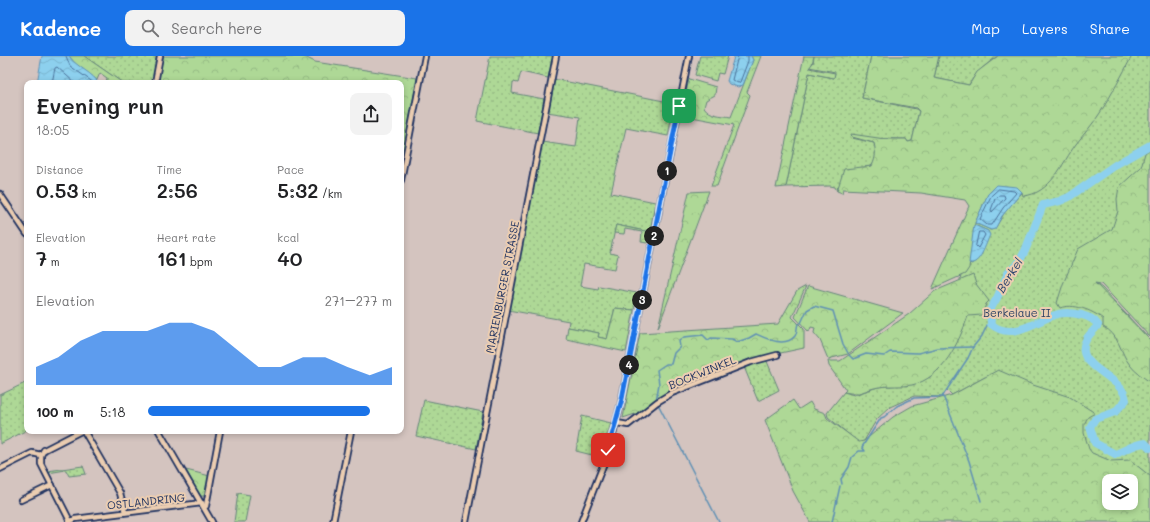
<!DOCTYPE html>
<html lang="en">
<head>
<meta charset="utf-8">
<style>
  :root { --surface:#fff; --page:#f2f2f2; --text:#202124; --muted:#757577; --accent:#1a73e8 }
  body { margin:0; font-family:Mali,sans-serif; background:var(--page); color:var(--text); height:100vh; display:flex; flex-direction:column; font-size:15px; white-space:nowrap }
  * { box-sizing:border-box; margin:0 }
  p { font-size:13px; color:var(--muted) }
  .icon { flex:none; width:22px; height:22px; fill:none; stroke:currentColor; stroke-width:2; stroke-linecap:round; stroke-linejoin:round }
  .map { position:relative; flex:1; overflow:hidden }
  .side { position:absolute; left:24px; top:24px; width:380px; height:354px; display:flex; flex-direction:column; background:var(--surface); border-radius:8px; box-shadow:0 2px 6px #0003 }
  .side>* { flex:none }
  .buttons { position:absolute; left:1102px; top:418px; display:grid; gap:8px }
  .buttons a { display:grid; place-items:center; width:36px; height:36px; border-radius:8px; background:var(--surface); box-shadow:0 2px 6px #0003; font-size:20px }
  .pin { position:absolute; display:grid; place-items:center; width:34px; height:34px; color:#fff; margin:-17px; border-radius:8px; box-shadow:0 2px 6px #0006 }
  .km { position:absolute; width:20px; height:20px; margin:-10px; border-radius:50%; background:#222; color:#fff; font-size:11px; line-height:20px; text-align:center }
  .round { display:grid; place-items:center; flex:none; width:42px; height:42px; border-radius:8px; background:var(--page) }
  .overview { display:flex; align-items:center; justify-content:space-between; height:68px; padding:0 12px }
  h1 { font-size:22px; font-weight:600; line-height:30px }
  .figures { display:grid; grid-template-columns:repeat(3,1fr); gap:6px; height:68px; padding:4px 12px }
  .figures div { display:grid; align-content:center }
  .figures b { font-size:20px; font-weight:600 }
  .figures small { font-size:11px; font-weight:400 }
  .figures p { font-size:11px }
  .chart { height:112px; padding:8px 12px }
  .chart p { display:flex; justify-content:space-between }
  .chart svg { width:100%; height:72px; margin-top:4px; fill:var(--accent); opacity:.7 }
  ul { padding:0 12px; list-style:none; font-size:13px }
  li { display:grid; grid-template-columns:64px 48px 1fr; align-items:center; height:30px }
  li i { height:10px; border-radius:5px; background:var(--accent) }
  header { display:flex; align-items:center; gap:24px; box-sizing:border-box; height:56px; padding:0 20px; background:var(--accent); color:#fff }
  header strong { font-size:19px }
  nav { display:flex; gap:22px; margin-inline-start:auto; font-size:14px }
  .search { width:280px; height:36px; background:var(--page); display:flex; align-items:center; gap:10px; box-sizing:border-box; padding:0 14px; border-radius:8px; color:var(--muted); font-size:15px }
  .map>svg:first-child { display:block }
  .green { fill:url(#green-dots); stroke:#64847a }
  .forest { fill:url(#forest-crowns); stroke:#64847a; fill-rule:evenodd }
  .water { fill:url(#water-waves); stroke:#5f90b4 }
  .lines { fill:none; stroke-linecap:round; stroke-linejoin:round }
  .shore { stroke:#496f98; stroke-width:1 }
  .stream { stroke:#5f90b4; stroke-width:1.5 }
  .river { stroke:#8dd0ee; stroke-width:8 }
  .minor-casing { stroke:#1b2f5e; stroke-width:8 }
  .minor { stroke:#ebcdb1; stroke-width:4.5 }
  .route-casing { stroke:#fff; stroke-width:8 }
  .route { stroke:#1a73e8; stroke-width:5 }
  .labels { text-anchor:middle; dominant-baseline:central; stroke-width:4; stroke-linejoin:round; paint-order:stroke }
  .street-label { font-size:11px; fill:#1b2f5e; stroke:#ebcdb1 }
  .park-label { font-size:11px; fill:#2a4064; stroke:#ebcdb1 }
  .water-label { font-size:12px; font-style:italic; fill:#263f6c; stroke:#ebcdb1 }
</style>
</head>
<body>
<header>
<strong>Kadence</strong>
<div class="search"><svg class="icon" aria-label="search" viewBox="0 0 24 24"><circle cx="10" cy="10" r="6"/><path d="M15 15l6 6"/></svg>Search here</div>
<nav><a>Map</a><a>Layers</a><a>Share</a></nav>
</header>
<div class="map">
<svg width="1150" height="466" viewBox="0 0 1150 466">
  <defs>
    <pattern id="green-dots" width="8" height="8" patternUnits="userSpaceOnUse"><rect width="8" height="8" fill="#aed896"/><path d="M2 2h.1M6 6h.1" fill="none" stroke="#95ba84" stroke-width="1.8" stroke-linecap="round"/></pattern>
    <pattern id="forest-crowns" width="20" height="18" patternUnits="userSpaceOnUse"><rect width="20" height="18" fill="#aed896"/><path d="M2 6a3 3 0 1 1 6 0M12 15a3 3 0 1 1 6 0" fill="none" stroke="#95ba84"/></pattern>
    <pattern id="water-waves" width="16" height="10" patternUnits="userSpaceOnUse"><rect width="16" height="10" fill="#8dd0ee"/><path d="M0 5q4-4 8 0t8 0" fill="none" stroke="#79b3ce"/></pattern>
  </defs>
  <rect width="100%" height="100%" fill="#d4c4bf"/>
  <filter id="ink" filterUnits="userSpaceOnUse"><feTurbulence type="fractalNoise" baseFrequency=".025" numOctaves="2"/><feDisplacementMap in="SourceGraphic" scale="8" xChannelSelector="R" yChannelSelector="G"/><feConvolveMatrix kernelMatrix="1 2 1 2 8 2 1 2 1" color-interpolation-filters="sRGB"/></filter>
  <g filter="url(#ink)">
    <g class="green">
      <polygon points="84,0 158,0 153,27 123,27"/>
      <polygon points="490,0 553,0 548,22 521,16 518,27 513,26 512,37 544,43 538,77 477,65"/>
      <polygon points="700,0 728,0 723,18 718,17 716,25 695,19"/>
      <path d="M814,0h57l-9,42 54,11 3,2 -7,30 -4,1 -2,-3 -54,-1 22,5c2,7 4,15 -1,21 -4,5 -28,18 -35,22l-1,5 -2,-4 -5,-1 -44,1 23,-114 25,5 1,-6 -26,-5 4,-4z"/>
      <path d="M939,0h59c-11,8 -23,16 -29,29l-35,-7z"/>
      <polygon points="1109,0 1150,0 1150,112 1132,158 1075,211 1102,232 1150,284 1150,424 1101,407 985,321 952,339 947,334 942,341 914,340 890,351 877,363 864,385 859,387 828,361 827,357 844,336 854,339 878,331 913,328 930,321 962,217 969,211 969,207 972,208 988,175 974,169 975,167 991,174 996,171 1006,154 1021,138"/>
      <polygon points="553,23 674,47 668,80 626,72 611,137 655,146 650,176 616,169 610,197 618,199 615,213 584,208 580,230 598,233 599,230 637,237 634,254 615,252 607,283 598,281 599,277 568,271 569,265 508,254 542,86 576,91 580,61 547,56"/>
      <polygon points="766,303 779,334 758,345 744,311"/>
      <polygon points="27,326 27,374 0,388 0,339"/>
      <polygon points="424,344 483,356 476,393 416,380"/>
      <polygon points="582,360 611,367 600,401 576,395"/>
      <polygon points="83,410 86,418 69,420 66,414 48,417 47,415"/>
      <polygon points="238,437 250,439 245,466 234,466"/>
    </g>
    <g class="forest">
      <polygon points="69,0 84,0 123,27 106,27 107,22 100,17 97,24 77,10"/>
      <polygon points="163,0 303,0 315,6 417,22 401,110 401,27 158,27"/>
      <path d="M751,0h10l-14,36 3,3 -33,91h-6l23,-61 -53,-10 8,-36 27,8 -1,8 -9,5 -2,7c6,9 17,8 27,10l22,-57z"/>
      <polygon points="804,0 814,0 812,8 809,12 835,17 834,22 809,17 786,131 776,132"/>
      <path d="M871,0h68l-5,22 35,7 8,-13 21,-16h134c-10,19 -20,38 -32,57 -7,11 -16,21 -24,31 -14,19 -25,50 -53,52l-1,-4c-16,-9 -19,-5 -34,2l-13,29 -6,45 -4,6 -33,15 37,-83 -4,-6 -44,-7 -78,-4 -1,4 -5,-2 7,-22 28,-3c4,-9 4,-14 2,-23l-22,-6 -1,-3 34,5h21l2,3 4,-1 7,-30 -3,-3 -54,-10z"/>
      <path d="M1150,93v188l-49,-53 -6,-1 55,57v42c-7,-5 -15,-10 -20,-17 -10,-12 -11,-32 -27,-38v-8c-11,-9 -30,-16 -43,-11l-3,-5 6,-19 15,-35 34,-20 6,-18 -1,-12 2,-12 22,-20 4,-14z"/>
      <polygon points="709,135 658,272 689,136"/>
      <polygon points="616,169 650,176 647,187 641,186 642,176 625,173 624,178 614,177"/>
      <path d="M973,219l3,9 13,17 -3,3 -4,11 -14,1c-9,26 -25,62 -56,69 -11,2 -22,0 -33,2 -17,3 -17,9 -35,5l2,-2 -17,-24 -1,-5h12l69,-47 26,-23z"/>
      <polygon points="806,230 792,261 804,273 804,292 771,299 684,330 641,356 623,362 640,277 778,268 797,235"/>
      <polygon points="808,230 903,257 848,298 828,303 820,284 814,277 815,272 811,271 809,276 795,261"/>
      <polygon points="615,252 634,254 626,296 566,283 568,271 599,277 598,281 607,283"/>
      <path d="M998,314l35,15 37,12 25,16 -7,4 -4,7v9l5,16 3,4 19,8 19,-1 20,16v46h-340l-17,-31 -28,-71 28,-20 6,9 11,-7 4,7 11,4 2,5 32,24 5,-1 29,-24 19,-11 40,-11zM1109,425h22v22h-22z"/>
      <polygon points="186,414 210,420 205,440 200,440"/>
    </g>
    <g class="water">
      <path d="M42,0h27c7,11 26,18 29,27h-61z"/>
      <polygon points="751,0 753,4 743,29 738,31 729,28 727,25 734,1"/>
      <polygon points="997,129 1017,131 1022,136 1002,160 995,173 991,174 975,167 988,138"/>
      <path d="M974,169l14,6 2,4c-4,8 -10,31 -21,28z"/>
    </g>
    <g class="lines">
      <g class="shore">
        <polyline points="66,0 70,10 94,27"/>
        <polyline points="738,0 732,24 738,27 740,26 748,5 748,0"/>
        <polyline points="52,27 55,12 57,11 75,27"/>
        <polygon points="999,133 1014,135 1016,137 1003,152 992,169 987,169 980,163 991,140"/>
        <polygon points="1000,139 1004,139 1005,142 992,156 991,154 995,143"/>
        <polygon points="979,176 983,176 985,179 978,192 976,190"/>
      </g>
      <g class="stream">
        <polyline points="801,267 807,254 814,250 833,255 843,288 848,297"/>
        <polyline points="849,299 853,303 866,298 884,300 890,296 918,297 938,292 973,291"/>
        <polyline points="943,340 969,405 981,445"/>
        <path d="M656,345l3,-17 -2,-14 9,-6h5l3,-11 6,-6 -1,-6 5,-4 19,-2 5,5 3,-2 21,1 5,3 12,-4 7,-4c11,5 29,14 39,2 3,-4 1,-8 3,-12"/>
        <polyline points="658,348 719,466"/>
        <polyline points="842,428 841,423 849,411 852,401 859,395 865,395 862,391 881,362 884,361 897,350 914,342 942,341 968,302 973,291 982,280 990,263"/>
        <polyline points="832,466 840,430"/>
      </g>
      <path class="river" d="M1150,89l-35,20 -46,32 -9,4 -17,4 -18,46 -6,11 -11,11 -11,25 -7,12 1,14c21,18 45,-4 67,-10 8,-2 16,-1 24,1 7,2 12,4 16,10 -3,5 -9,9 -12,15 -14,27 37,35 40,60l-11,12 -20,7 -5,8 5,16 20,11c9,-3 21,-11 30,-11l5,5"/>
      <g class="minor-casing">
        <g id="minor">
          <polyline points="155,27 160,0"/>
          <polyline points="401,124 425,0"/>
          <polyline points="0,138 27,178"/>
          <polyline points="617,367 628,369 657,346 672,337 751,306 777,299"/>
          <polyline points="84,375 120,437 125,456"/>
          <polyline points="159,375 212,466"/>
          <polyline points="0,413 32,397 41,399"/>
          <polyline points="21,444 52,429"/>
          <polyline points="204,451 206,450 220,375"/>
          <polyline points="70,465 41,408 41,399 44,394 81,375"/>
          <polyline points="69,466 75,463 202,447"/>
          <polyline points="333,466 351,375"/>
          <polyline points="466,466 556,0"/>
          <polyline points="581,466 609,394 622,343 689,0"/>
        </g>
      </g>
      <use href="#minor" class="minor"/>
    </g>
  </g>
  <g class="lines" filter="url(#ink)">
    <g class="route-casing">
      <polyline id="route" points="608,394 622,343 679,50"/>
    </g>
    <use href="#route" class="route"/>
  </g>
  <g class="labels">
    <g class="street-label">
      <text transform="translate(502 231) rotate(-79)">MARIENBURGER STRASSE</text>
      <text transform="translate(702 316) rotate(-22)">BOCKWINKEL</text>
      <text transform="translate(146 445) rotate(-6)">OSTLANDRING</text>
    </g>
    <g class="park-label">
      <text x="1017" y="256">Berkelaue II</text>
    </g>
    <g class="water-label">
      <text transform="translate(1009 219) rotate(-58)">Berkel</text>
    </g>
  </g>
</svg>
<div class="buttons">
<a><svg class="icon" aria-label="layers" viewBox="0 0 24 24"><path d="M12 4l9 5-9 5-9-5zM3 14l9 5 9-5"/></svg></a>
</div>
<div class="pin" style="left:679px;top:50px;background:#1e9e55"><svg class="icon" aria-label="arrive" viewBox="0 0 24 24"><path d="M6 21V4h12l-3 4 3 4H6"/></svg></div>
<div class="pin" style="left:608px;top:394px;background:#d93025"><svg class="icon" aria-label="check" viewBox="0 0 24 24"><path d="M5 12l5 5 9-10"/></svg></div>
<b class="km" style="left:667px;top:115px">1</b>
<b class="km" style="left:654px;top:180px">2</b>
<b class="km" style="left:642px;top:244px">3</b>
<b class="km" style="left:629px;top:309px">4</b>
<section class="side">
<div class="overview"><div><h1>Evening run</h1><p>18:05</p></div><a class="round"><svg class="icon" aria-label="share" viewBox="0 0 24 24"><path d="M12 15V3M7 8l5-5 5 5M5 13v7h14v-7"/></svg></a></div>
<div class="figures">
<div><p>Distance</p><b>0.53<small> km</small></b></div>
<div><p>Time</p><b>2:56</b></div>
<div><p>Pace</p><b>5:32<small> /km</small></b></div>
</div>
<div class="figures">
<div><p>Elevation</p><b>7<small> m</small></b></div>
<div><p>Heart rate</p><b>161<small> bpm</small></b></div>
<div><p>kcal</p><b>40</b></div>
</div>
<div class="chart"><p><span>Elevation</span>271–277 m</p>
<svg viewBox="0 0 160 44" preserveAspectRatio="none"><path d="M0 44V33L10 27L20 17L30 11L40 11L50 11L60 6L70 6L80 11L90 22L100 33L110 33L120 27L130 27L140 33L150 38L160 33V44z"/></svg>
</div>
<ul>
<li><b>100 m</b>5:18<i style="width:91%"></i></li>
</ul>
</section>
</div>
</body>
</html>
